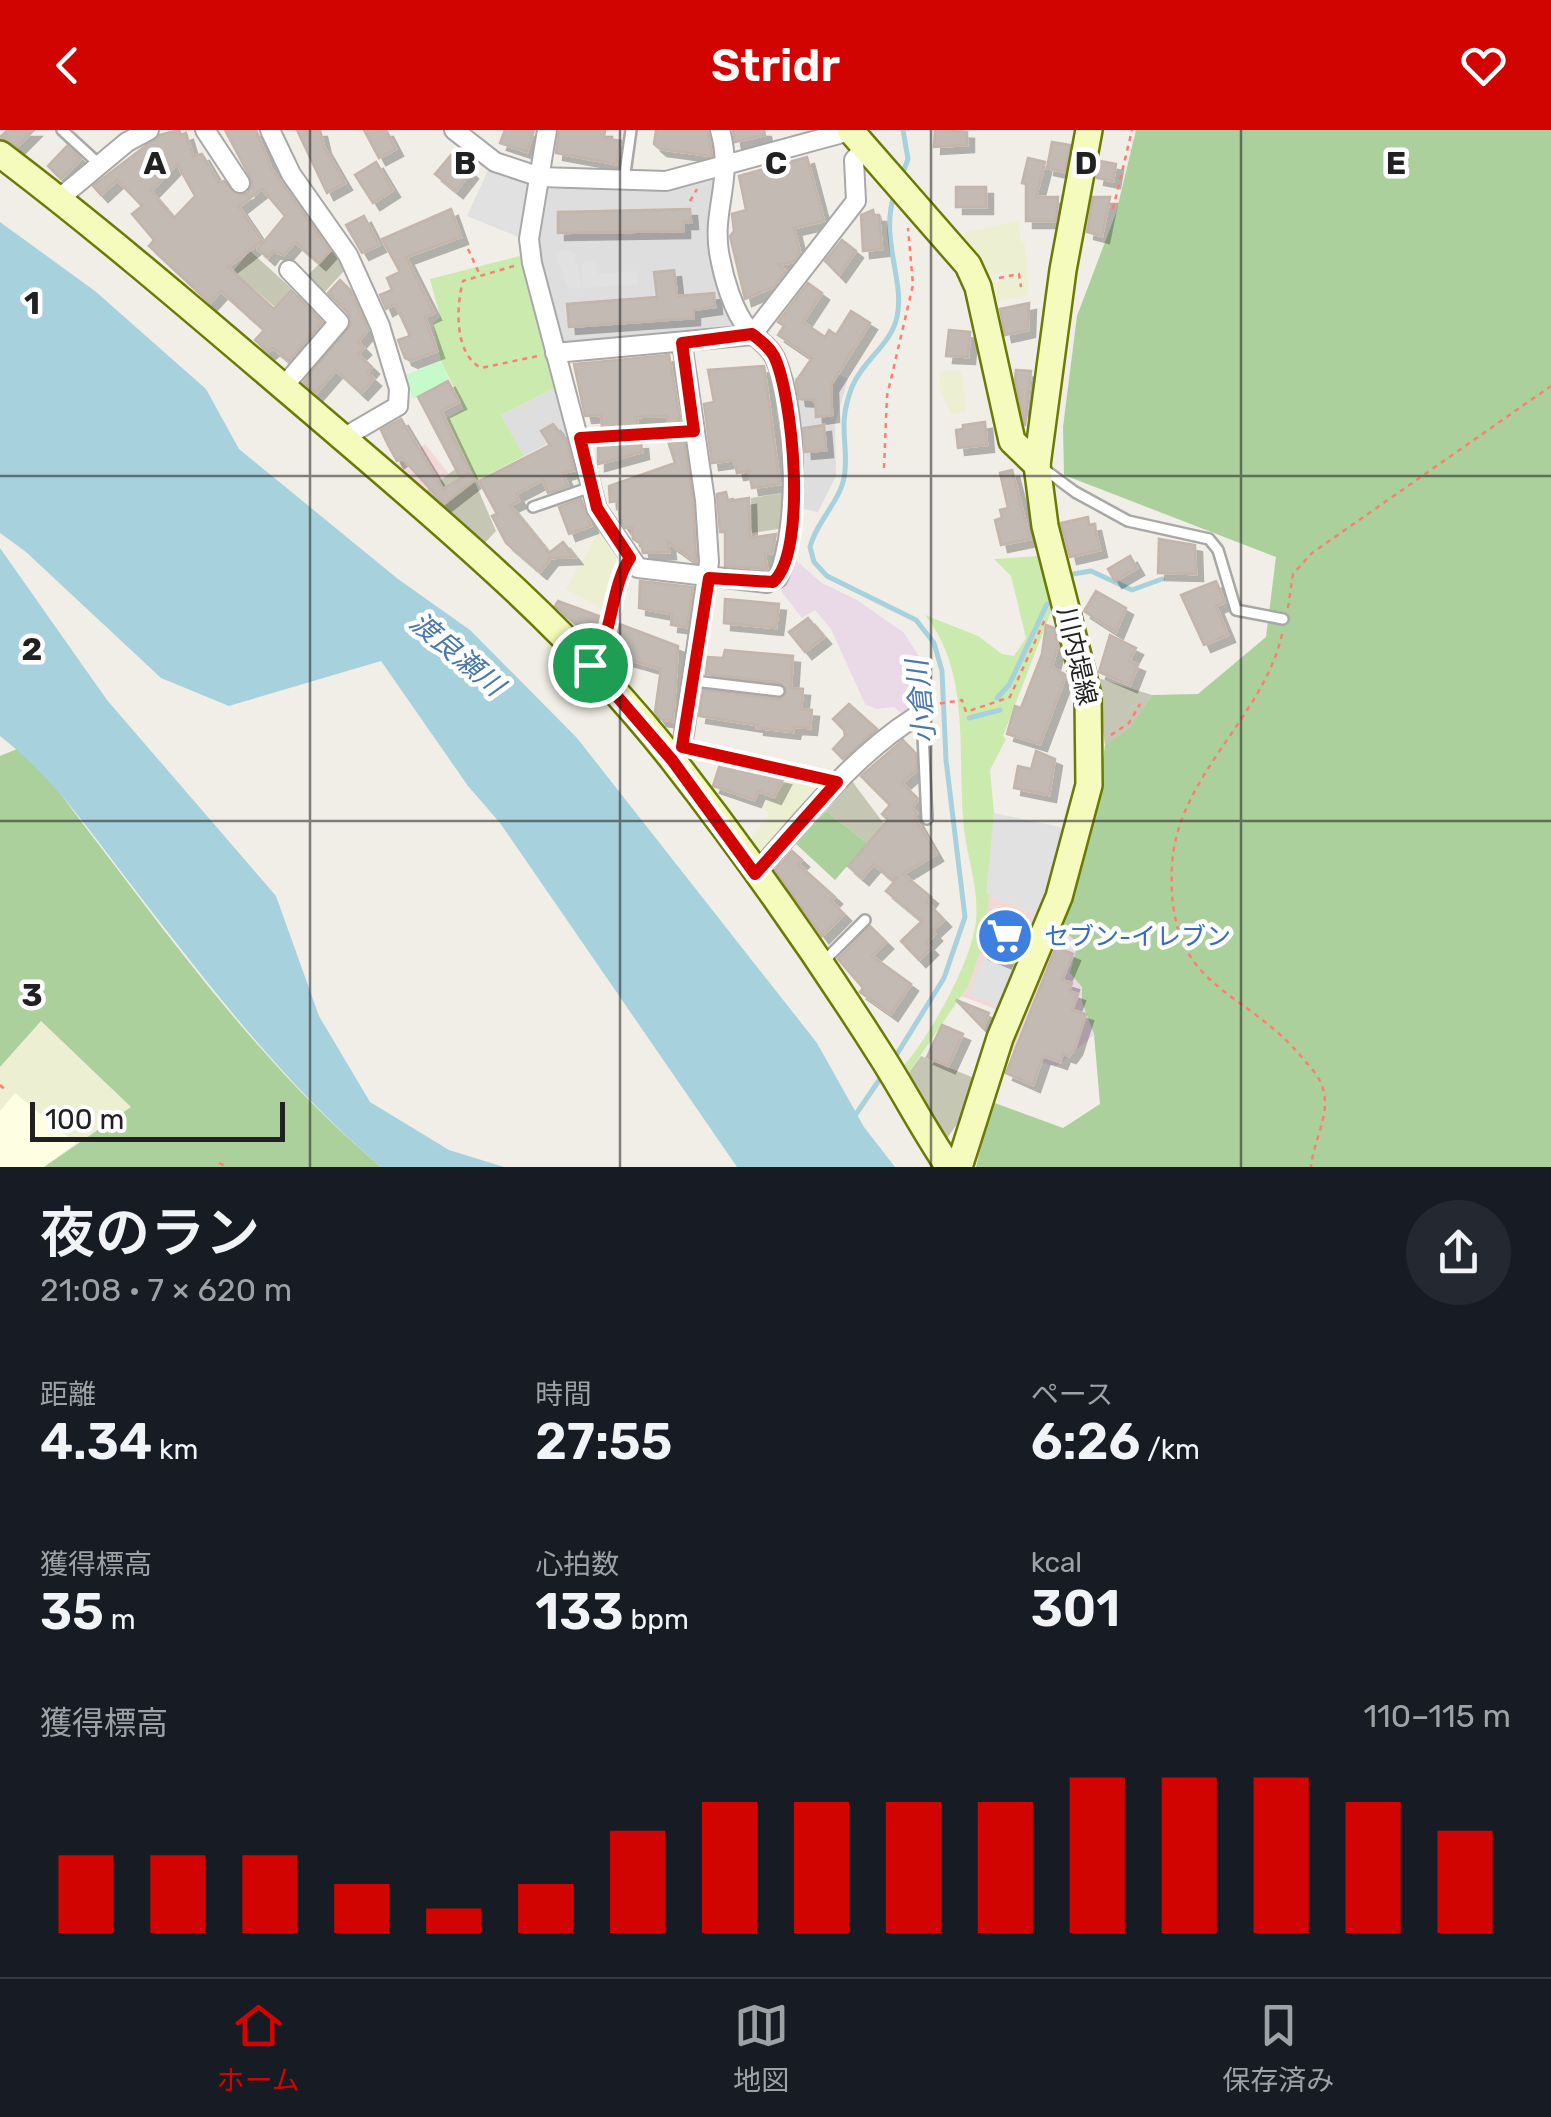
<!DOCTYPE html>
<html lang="ja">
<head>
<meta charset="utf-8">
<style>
  :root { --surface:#171b24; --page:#242831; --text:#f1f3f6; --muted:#9ea1a6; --line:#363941; --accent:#d10401 }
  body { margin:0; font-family:Rubik,"Noto Sans JP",sans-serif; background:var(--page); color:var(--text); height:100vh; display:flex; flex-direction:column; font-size:38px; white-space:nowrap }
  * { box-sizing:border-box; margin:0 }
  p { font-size:32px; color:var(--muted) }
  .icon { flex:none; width:55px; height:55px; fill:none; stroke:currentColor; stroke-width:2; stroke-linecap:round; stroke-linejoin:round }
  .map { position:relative; height:1037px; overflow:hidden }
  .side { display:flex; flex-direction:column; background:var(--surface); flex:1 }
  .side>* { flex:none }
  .scale { position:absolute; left:30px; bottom:25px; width:255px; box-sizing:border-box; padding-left:10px; border:5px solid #212121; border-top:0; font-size:28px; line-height:35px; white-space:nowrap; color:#212121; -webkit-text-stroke:8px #fff; paint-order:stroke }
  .pin { position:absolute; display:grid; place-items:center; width:85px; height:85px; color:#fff; margin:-42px; border:5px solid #fff; border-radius:50%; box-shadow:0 2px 10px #0007 }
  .round { display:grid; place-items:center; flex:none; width:105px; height:105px; border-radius:52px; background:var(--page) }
  .summary { display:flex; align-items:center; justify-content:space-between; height:170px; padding:0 40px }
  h1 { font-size:55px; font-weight:600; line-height:75px }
  .metrics { display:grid; grid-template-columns:repeat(3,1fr); gap:15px; height:170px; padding:10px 40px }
  .metrics div { display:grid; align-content:center }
  .metrics b { font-size:50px; font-weight:600 }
  .metrics small { font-size:28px; font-weight:400 }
  .metrics p { font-size:28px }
  .chart { height:280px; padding:20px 40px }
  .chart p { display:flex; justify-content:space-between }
  .chart svg { width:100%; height:180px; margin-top:10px; stroke:var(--accent); stroke-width:6 }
  header { display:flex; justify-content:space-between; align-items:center; height:130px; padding:0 40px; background:var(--accent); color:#fff; font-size:45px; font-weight:600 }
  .menu { display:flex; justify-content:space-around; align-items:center; height:140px; border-top:2px solid var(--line); background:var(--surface); font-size:28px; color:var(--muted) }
  .menu a { display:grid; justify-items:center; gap:5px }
  .menu .on { color:var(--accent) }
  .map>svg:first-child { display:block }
  .residential { fill:#dfdede }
  .commercial { fill:#f1d9d7 }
  .industrial { fill:#ead9e7 }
  .education { fill:#feffe2 }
  .construction { fill:#c5c6b3 }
  .farmland { fill:#edefd3 }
  .grass { fill:#cbeaae }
  .forest { fill:#abd09c }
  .park { fill:#c6facb }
  .parking { fill:#e1e1e1 }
  .water { fill:#a8d1de }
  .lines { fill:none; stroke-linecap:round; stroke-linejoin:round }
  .stream { stroke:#a8d1de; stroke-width:5 }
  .building { fill:#c2bab3; stroke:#c3b5aa; stroke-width:2.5; fill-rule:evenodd; filter:url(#shadow) }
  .lane-casing { stroke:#a8a8a8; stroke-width:14 }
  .street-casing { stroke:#a8a8a8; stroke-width:22 }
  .secondary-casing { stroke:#6b7a05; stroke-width:30 }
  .path { stroke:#fa8070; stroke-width:2.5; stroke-dasharray:5 5; stroke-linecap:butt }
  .lane { stroke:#fff; stroke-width:9 }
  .street { stroke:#fff; stroke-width:18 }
  .secondary { stroke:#f5fabd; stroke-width:25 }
  .route-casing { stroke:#fff; stroke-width:20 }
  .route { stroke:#d10401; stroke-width:12 }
  .grid { fill:none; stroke:#212121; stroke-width:2.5; stroke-opacity:0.55 }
  .labels { text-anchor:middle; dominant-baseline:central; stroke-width:9; stroke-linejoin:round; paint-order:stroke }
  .street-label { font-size:25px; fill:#212121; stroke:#fff }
  .shop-label { font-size:25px; fill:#366cbe; stroke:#fff; text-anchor:start }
  .water-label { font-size:28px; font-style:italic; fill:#4978a9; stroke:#fff }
  .grid-label { font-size:32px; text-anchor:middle; font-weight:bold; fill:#212121; stroke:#fff; stroke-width:9; stroke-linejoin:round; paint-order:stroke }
</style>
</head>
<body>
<header><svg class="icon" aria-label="back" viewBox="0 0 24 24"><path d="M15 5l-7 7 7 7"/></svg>Stridr<svg class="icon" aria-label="heart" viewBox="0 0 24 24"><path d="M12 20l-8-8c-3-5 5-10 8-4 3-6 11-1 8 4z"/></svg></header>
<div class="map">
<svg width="1551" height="1037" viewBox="0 0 1551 1037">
  <defs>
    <filter id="shadow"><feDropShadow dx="7" dy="7" stdDeviation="0" flood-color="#0004"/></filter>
  </defs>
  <rect width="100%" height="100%" fill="#f1eee7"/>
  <g class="residential">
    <polygon points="711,47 716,49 739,202 560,212 536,112 544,59 675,58"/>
    <polygon points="840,245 848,249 835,293 836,346 818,382 803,379 797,295 787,248"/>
    <polygon points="556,257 569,303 524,326 501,285"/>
  </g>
  <g class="commercial">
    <polygon points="425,314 449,344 422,364 392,339"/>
    <polygon points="986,763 1037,785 998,880 961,866 986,805"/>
  </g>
  <g class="industrial">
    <polygon points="792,427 822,453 857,470 904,503 925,536 929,565 901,583 894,577 876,579 865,574 831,499 815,480 802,488 781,461"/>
    <polygon points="1058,798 1078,812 1094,905 1055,937 1006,919"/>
  </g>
  <polygon class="education" points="15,962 76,1013 44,1037 0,1037 0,981"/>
  <g class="construction">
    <polygon points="335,118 344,141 322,165 304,149"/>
    <polygon points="250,121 291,158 275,177 233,141"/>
    <polygon points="466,331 496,401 482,416 422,364"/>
    <polygon points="789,362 785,398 752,403 751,368"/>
    <polygon points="1095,547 1152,565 1129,600 1105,615"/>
    <polygon points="852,651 884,694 867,713 826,681"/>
    <polygon points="921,926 974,948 957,994 945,1011 905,948"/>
  </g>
  <g class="farmland">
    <polygon points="1018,91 1021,112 1025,113 1029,165 995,172 991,153 1005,150 1003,142 989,144 964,107 966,102"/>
    <polygon points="941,241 961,241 967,282 951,284 939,258"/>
    <polygon points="600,399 610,411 619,436 606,481 566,459"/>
    <polygon points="792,646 819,650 822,658 765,723 754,725 746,713 770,684 763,678"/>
    <polygon points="41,891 132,978 76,1013 15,963 0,981 0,937"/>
  </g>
  <g class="grass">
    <polygon points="524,125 556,257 501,285 524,326 476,351 447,288 464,279 441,231 433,194 440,187 430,149"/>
    <path d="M1039,426l13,53 -49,127 3,3 -16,31 4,43 -8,122 -18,51 -63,92 -5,-8c29,-32 67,-100 75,-142 6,-33 -7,-66 -11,-99 -8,-72 9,-154 -39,-214l53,21 24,18 12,2 12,-18 -15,-62 -17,-17z"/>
  </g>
  <g class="forest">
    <polygon points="1136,0 1551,0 1551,1037 976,1037 992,972 1063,998 1100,974 1094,904 1082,872 1082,857 1070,843 1078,813 1059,797 1096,682 1105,615 1129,599 1152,565 1198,564 1266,507 1276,427 1064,345 1063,297 1077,186 1116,83"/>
    <path d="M17,619l27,24c106,136 205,283 337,394h-337l87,-60 -90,-86 -41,46v-311z"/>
    <polygon points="826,681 867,713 835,750 795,713"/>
  </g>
  <polygon class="park" points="441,231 449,250 413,269 405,245"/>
  <g class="parking">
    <polygon points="489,38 529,52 521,108 467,86"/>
    <polygon points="569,120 574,123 582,158 583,133 595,131 598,144 637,141 638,154 573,159 567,157 556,123"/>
    <polygon points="994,683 1065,698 1037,785 986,763"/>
    <polygon points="1022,788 1034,793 1000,876 968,865 985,826 1003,834"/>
  </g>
  <g class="water">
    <polygon points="0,92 95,161 206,259 239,319 398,449 470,500 577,608 817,913 864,997 895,1037 737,1037 500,693 468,656 381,531 229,576 161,548 26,422 0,403"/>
    <path d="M0,418l107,152 169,196 43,120 51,86 79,48 55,17h-123c-93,-79 -167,-175 -242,-272 -43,-55 -83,-116 -139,-159z"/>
  </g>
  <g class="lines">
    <g class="stream">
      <polyline points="902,45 908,29 903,0"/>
      <polyline points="1073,444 1091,441 1132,460 1162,449"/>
      <polyline points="997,568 1009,555 1047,474"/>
      <polyline points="969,588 1000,580"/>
      <path d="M894,929l50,-81 21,-61 -19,-157 -4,-89 -8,-28 -18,-23 -89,-44 -13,-14 -4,-15c6,-25 29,-44 34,-69 6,-32 -8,-51 8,-91 11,-27 39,-42 45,-70 8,-37 -17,-76 -3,-122"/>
      <polyline points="854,987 882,946"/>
    </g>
  </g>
  <g class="building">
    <polygon points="8,0 34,0 17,17 0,7"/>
    <path d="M179,0l2,5 5,-2 7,23 9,-2 17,29 5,-2 16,14 8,-2 4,-12 -27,-51h31l15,38 59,83 -11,12 -24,-21 -11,13 -11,-4 -5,7 -10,-9 27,-33 -23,-27 -23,18 23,34 -34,26 46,42 17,-19 31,32 -33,39 -16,-13 -5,4 -13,-12 9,-10 -43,-39 -11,12 -61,-57 5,-6 -22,-26 10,-8 -25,-26 -16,15 -8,-9 67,-51zM177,34l18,32 -21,22 -23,-27z"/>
    <polygon points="297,0 320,0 324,17 345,53 327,63"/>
    <polygon points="364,0 386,0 396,19 379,28"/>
    <polygon points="505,0 534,0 527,22 500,13"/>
    <polygon points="559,0 605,0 604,8 621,11 616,34 556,23"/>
    <polygon points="656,0 708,0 712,26 660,19 654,14"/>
    <polygon points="733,0 764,0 765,5 735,12"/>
    <polygon points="935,0 967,2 967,15 934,17"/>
    <polygon points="1052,12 1070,15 1065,42 1047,38"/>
    <polygon points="67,16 81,29 61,49 48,36"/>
    <polygon points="451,25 471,42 456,61 435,44"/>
    <polygon points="807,27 824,91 794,98 800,122 793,132 778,135 786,141 773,157 745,169 730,106 734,101 732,84 746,80 739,46"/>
    <polygon points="1028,28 1045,32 1036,67 1058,67 1056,91 1026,91 1026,54 1022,53"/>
    <polygon points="1100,31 1116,34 1113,51 1097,48"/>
    <polygon points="376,32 393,60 373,73 355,45"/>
    <rect x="956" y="57" width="30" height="20"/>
    <polygon points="1093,67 1110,67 1102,106 1087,102"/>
    <polygon points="451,79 461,107 406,127 434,183 425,187 437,221 411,231 405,228 398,210 410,206 395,174 386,179 380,165 392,160 387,148 400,142 382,109"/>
    <polygon points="690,79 691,92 683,92 683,101 558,103 558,82"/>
    <polygon points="873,80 874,85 879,85 882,119 863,121 861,85"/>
    <polygon points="364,86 379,115 362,123 346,95"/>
    <polygon points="842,110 856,121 839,145 825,131"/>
    <polygon points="674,140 677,166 714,163 715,177 693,180 693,188 569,197 567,174 657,167 654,142"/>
    <polygon points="340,150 350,160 368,200 358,212 364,218 358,224 372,237 367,243 374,249 361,263 336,240 316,263 303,253 351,194 348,183 328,163"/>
    <polygon points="808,153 822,163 803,192 825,207 829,200 836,205 851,181 870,193 831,255 832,285 816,287 815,270 799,269 796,251 812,228 778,205 784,196 778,192"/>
    <polygon points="1029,173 1028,200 1005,205 1000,179"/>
    <polygon points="949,200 970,202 968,227 946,226"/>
    <polygon points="669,225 681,294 668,295 667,286 636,287 638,296 602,299 601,285 585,286 574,234"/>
    <polygon points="764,236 780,354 752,358 749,341 737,343 734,330 712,333 704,274 714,272 708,240"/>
    <polygon points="1016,240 1031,241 1025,296 1015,249"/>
    <polygon points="448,251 459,272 441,281 470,342 460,347 418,267"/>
    <polygon points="401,289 443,359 470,343 475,350 444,374 402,328 397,331 388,315 381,300"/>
    <polygon points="985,292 987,315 958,318 956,300 963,299 963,295"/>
    <polygon points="553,294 566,310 574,340 563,343 568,356 548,363 543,350 516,364 519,371 510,375 549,423 563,412 575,427 551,428 540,442 506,413 492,386 497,384 479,351 550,315 541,301"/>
    <polygon points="824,295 826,320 805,322 803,298"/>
    <polygon points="684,310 693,371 696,432 668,412 669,422 643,423 641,414 633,409 632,397 625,398 620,390 618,371 610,372 609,356 675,333 668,311"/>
    <polygon points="641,312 642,322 598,334 598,315"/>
    <polygon points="1012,340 1030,409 1001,415 995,390 1002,388 1000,380 1008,378 1000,343"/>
    <polygon points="726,362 728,371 749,368 750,408 776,404 772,423 765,424 767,439 725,436 725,402 720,402 717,364"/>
    <polygon points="581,369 591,396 569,404 559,377"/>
    <polygon points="1088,387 1089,395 1094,394 1100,420 1070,427 1061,393"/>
    <polygon points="1159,409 1195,415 1196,444 1158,443"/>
    <polygon points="1130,426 1137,438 1115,451 1108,439"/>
    <polygon points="640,451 693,457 687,497 671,495 672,484 639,478"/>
    <polygon points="1216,451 1225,472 1216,476 1228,505 1204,515 1181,465"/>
    <polygon points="1096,461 1126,478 1116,502 1084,481"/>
    <polygon points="725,469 779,474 776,498 724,493"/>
    <polygon points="558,471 599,486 591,512 591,506 555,476"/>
    <polygon points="808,488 824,507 805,522 789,502"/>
    <polygon points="614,492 678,516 673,591 660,589 655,582 661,539 605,523"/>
    <polygon points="1046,495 1054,498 1058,515 1052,537 1066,545 1040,614 1007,604 1015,576 1021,578 1042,524"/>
    <polygon points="1110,505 1136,518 1129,531 1138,535 1130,555 1099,542"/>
    <polygon points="725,520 793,526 791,558 803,559 801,579 812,580 810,598 794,597 793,602 757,598 757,595 699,586 703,560 778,569 787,563 780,553 706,544 708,527 723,528"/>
    <polygon points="849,574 877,599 843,629 833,619 845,606 844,600 833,589"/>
    <polygon points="903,610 916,624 917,640 902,653 918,669 912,678 917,683 914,686 936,724 903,744 931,767 927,772 944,790 932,801 935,804 926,813 931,818 919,830 901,811 922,791 886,761 899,746 892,750 874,734 862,748 848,736 888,690 882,684 890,675 861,646"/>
    <polygon points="1036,621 1055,629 1049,665 1014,658 1018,636 1031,639"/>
    <polygon points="720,634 784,648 774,667 758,661 754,670 713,656"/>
    <polygon points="792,721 802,730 798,734 835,767 831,771 844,784 822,806 775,740"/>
    <polygon points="1000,779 1022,788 1004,831 982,822"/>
    <polygon points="870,796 886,812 872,826 911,854 891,884 860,862 863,858 838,829"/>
    <polygon points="1056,817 1073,824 1062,850 1072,853 1069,861 1078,864 1072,880 1086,884 1075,918 1069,926 1063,924 1060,932 1043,926 1033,955 1006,943"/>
    <polygon points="956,870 989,883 983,898"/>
    <polygon points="942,895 963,904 948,936 927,927"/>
  </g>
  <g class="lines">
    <g class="lane-casing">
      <g id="lane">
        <polyline points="62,0 100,35"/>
        <polyline points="624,50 631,0"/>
        <polyline points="580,308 695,301"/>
        <polyline points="1040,336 1075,362 1128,391 1209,409 1218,420 1236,480 1283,489"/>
        <polyline points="533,377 591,357"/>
        <polyline points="593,533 622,441 630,428"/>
        <polyline points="694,551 779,561"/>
        <polyline points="915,587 923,605 927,689"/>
        <polyline points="682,617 837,652"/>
        <polyline points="822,833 865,790"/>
      </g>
    </g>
    <g class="street-casing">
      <g id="street">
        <polyline points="205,0 240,53"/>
        <polyline points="270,0 291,44 348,125 380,196 399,259 398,276 343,308"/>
        <polyline points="454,0 495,32 540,47 666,51 850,1"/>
        <path d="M547,0l-18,109 3,24 65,246 41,59 129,15 11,-5c21,-52 20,-169 -3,-220 -6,-12 -17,-18 -26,-28 -16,-18 -26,-54 -30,-78 -7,-43 15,-73 1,-122"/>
        <polyline points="61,67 127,12 149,0"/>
        <polyline points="555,223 752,205 856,71 854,30 864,18"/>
        <polyline points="283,257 339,192 289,140"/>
        <polyline points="672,629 682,617 709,432 705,370 682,213"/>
        <path d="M755,744c50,-56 97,-117 160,-157"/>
      </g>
    </g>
    <g class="secondary-casing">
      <g id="secondary">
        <polyline points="850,0 968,135 978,157 1012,311 1037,335"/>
        <path d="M0,24c111,84 215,175 321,265 125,107 250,211 352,341 74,95 145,196 209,297 23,36 43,75 67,110"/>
        <polyline points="959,1037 1000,908 1059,767 1089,655 1088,565 1045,396 1037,335 1063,140 1089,0"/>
      </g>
    </g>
    <g class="path">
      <polyline points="690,71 697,59"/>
      <polyline points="1113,79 1132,0"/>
      <polyline points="468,119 479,143"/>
      <path d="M514,136l-51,15c-7,26 -9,72 18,87l57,-12"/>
      <polyline points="999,148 1019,144 1021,157"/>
      <polyline points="884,338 887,266 913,155 908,98"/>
      <polyline points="1288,478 1293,444 1312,423 1551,256"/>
      <path d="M1282,504c-18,83 -106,143 -110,232 -6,127 71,118 133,195 8,9 17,19 19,32 5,24 -11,50 -13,74"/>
      <polyline points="930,575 962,570 966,582 1010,567 1046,487"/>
      <polyline points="1111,605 1129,593 1140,574"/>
      <polyline points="0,955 7,961"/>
      <polyline points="219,1033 227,1037"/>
    </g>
    <use href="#lane" class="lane"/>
    <use href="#street" class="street"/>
    <use href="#secondary" class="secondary"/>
  </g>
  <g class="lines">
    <g class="route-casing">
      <path id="route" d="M752,204c9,7 17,13 22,22 19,39 34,196 -1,226l-64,-4 -27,169 155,35 -82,92 -83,-114 -82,-95c22,-19 20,-79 40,-107l-33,-50 -17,-70 114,-7 -12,-88z"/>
    </g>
    <use href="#route" class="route"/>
  </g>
  <path class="grid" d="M310,0v1037M620,0v1037M931,0v1037M1241,0v1037M0,346h1551M0,691h1551"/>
  <defs>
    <g id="supermarket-disc" transform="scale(2.875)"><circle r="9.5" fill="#3f7fe0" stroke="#fff"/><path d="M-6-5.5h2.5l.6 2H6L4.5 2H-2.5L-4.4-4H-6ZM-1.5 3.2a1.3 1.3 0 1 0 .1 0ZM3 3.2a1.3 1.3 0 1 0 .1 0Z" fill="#fff"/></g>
  </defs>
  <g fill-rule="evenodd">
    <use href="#supermarket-disc" x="1005" y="806"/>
  </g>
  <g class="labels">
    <g class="street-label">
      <text transform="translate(1077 526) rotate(77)">川内堤線</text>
    </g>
    <g class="shop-label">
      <text x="1044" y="806">セブン-イレブン</text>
    </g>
    <g class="water-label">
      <text transform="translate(457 524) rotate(40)">渡良瀬川</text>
      <text transform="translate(921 572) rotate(-96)">小倉川</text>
    </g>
  </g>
  <g class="grid-label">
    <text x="155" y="44">A</text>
    <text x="465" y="44">B</text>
    <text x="776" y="44">C</text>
    <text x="1086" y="44">D</text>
    <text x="1396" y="44">E</text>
    <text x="32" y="184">1</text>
    <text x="32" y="530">2</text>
    <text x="32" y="876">3</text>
  </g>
</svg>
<div class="scale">100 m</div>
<div class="pin" style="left:590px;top:535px;background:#1e9e55"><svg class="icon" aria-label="arrive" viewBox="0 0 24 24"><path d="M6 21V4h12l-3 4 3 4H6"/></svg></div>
</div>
<section class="side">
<div class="summary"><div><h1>夜のラン</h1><p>21:08 · 7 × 620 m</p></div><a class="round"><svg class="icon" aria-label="share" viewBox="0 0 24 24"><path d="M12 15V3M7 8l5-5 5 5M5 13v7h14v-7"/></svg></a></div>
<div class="metrics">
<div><p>距離</p><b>4.34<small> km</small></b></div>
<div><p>時間</p><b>27:55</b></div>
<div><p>ペース</p><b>6:26<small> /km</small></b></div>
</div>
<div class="metrics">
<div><p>獲得標高</p><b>35<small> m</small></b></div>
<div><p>心拍数</p><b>133<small> bpm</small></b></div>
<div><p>kcal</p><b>301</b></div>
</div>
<div class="chart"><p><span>獲得標高</span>110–115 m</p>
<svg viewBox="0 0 160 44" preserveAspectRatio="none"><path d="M5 44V25M15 44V25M25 44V25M35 44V32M45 44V38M55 44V32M65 44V19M75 44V12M85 44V12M95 44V12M105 44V12M115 44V6M125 44V6M135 44V6M145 44V12M155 44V19"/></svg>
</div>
</section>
<nav class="menu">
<a class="on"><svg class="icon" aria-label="home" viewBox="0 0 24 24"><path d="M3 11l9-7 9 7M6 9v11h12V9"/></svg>ホーム</a>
<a><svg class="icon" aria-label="map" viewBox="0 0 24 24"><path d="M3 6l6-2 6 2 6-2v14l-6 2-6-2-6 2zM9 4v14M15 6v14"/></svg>地図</a>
<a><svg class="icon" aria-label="saved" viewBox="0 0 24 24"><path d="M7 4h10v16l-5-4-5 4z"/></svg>保存済み</a>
</nav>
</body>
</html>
